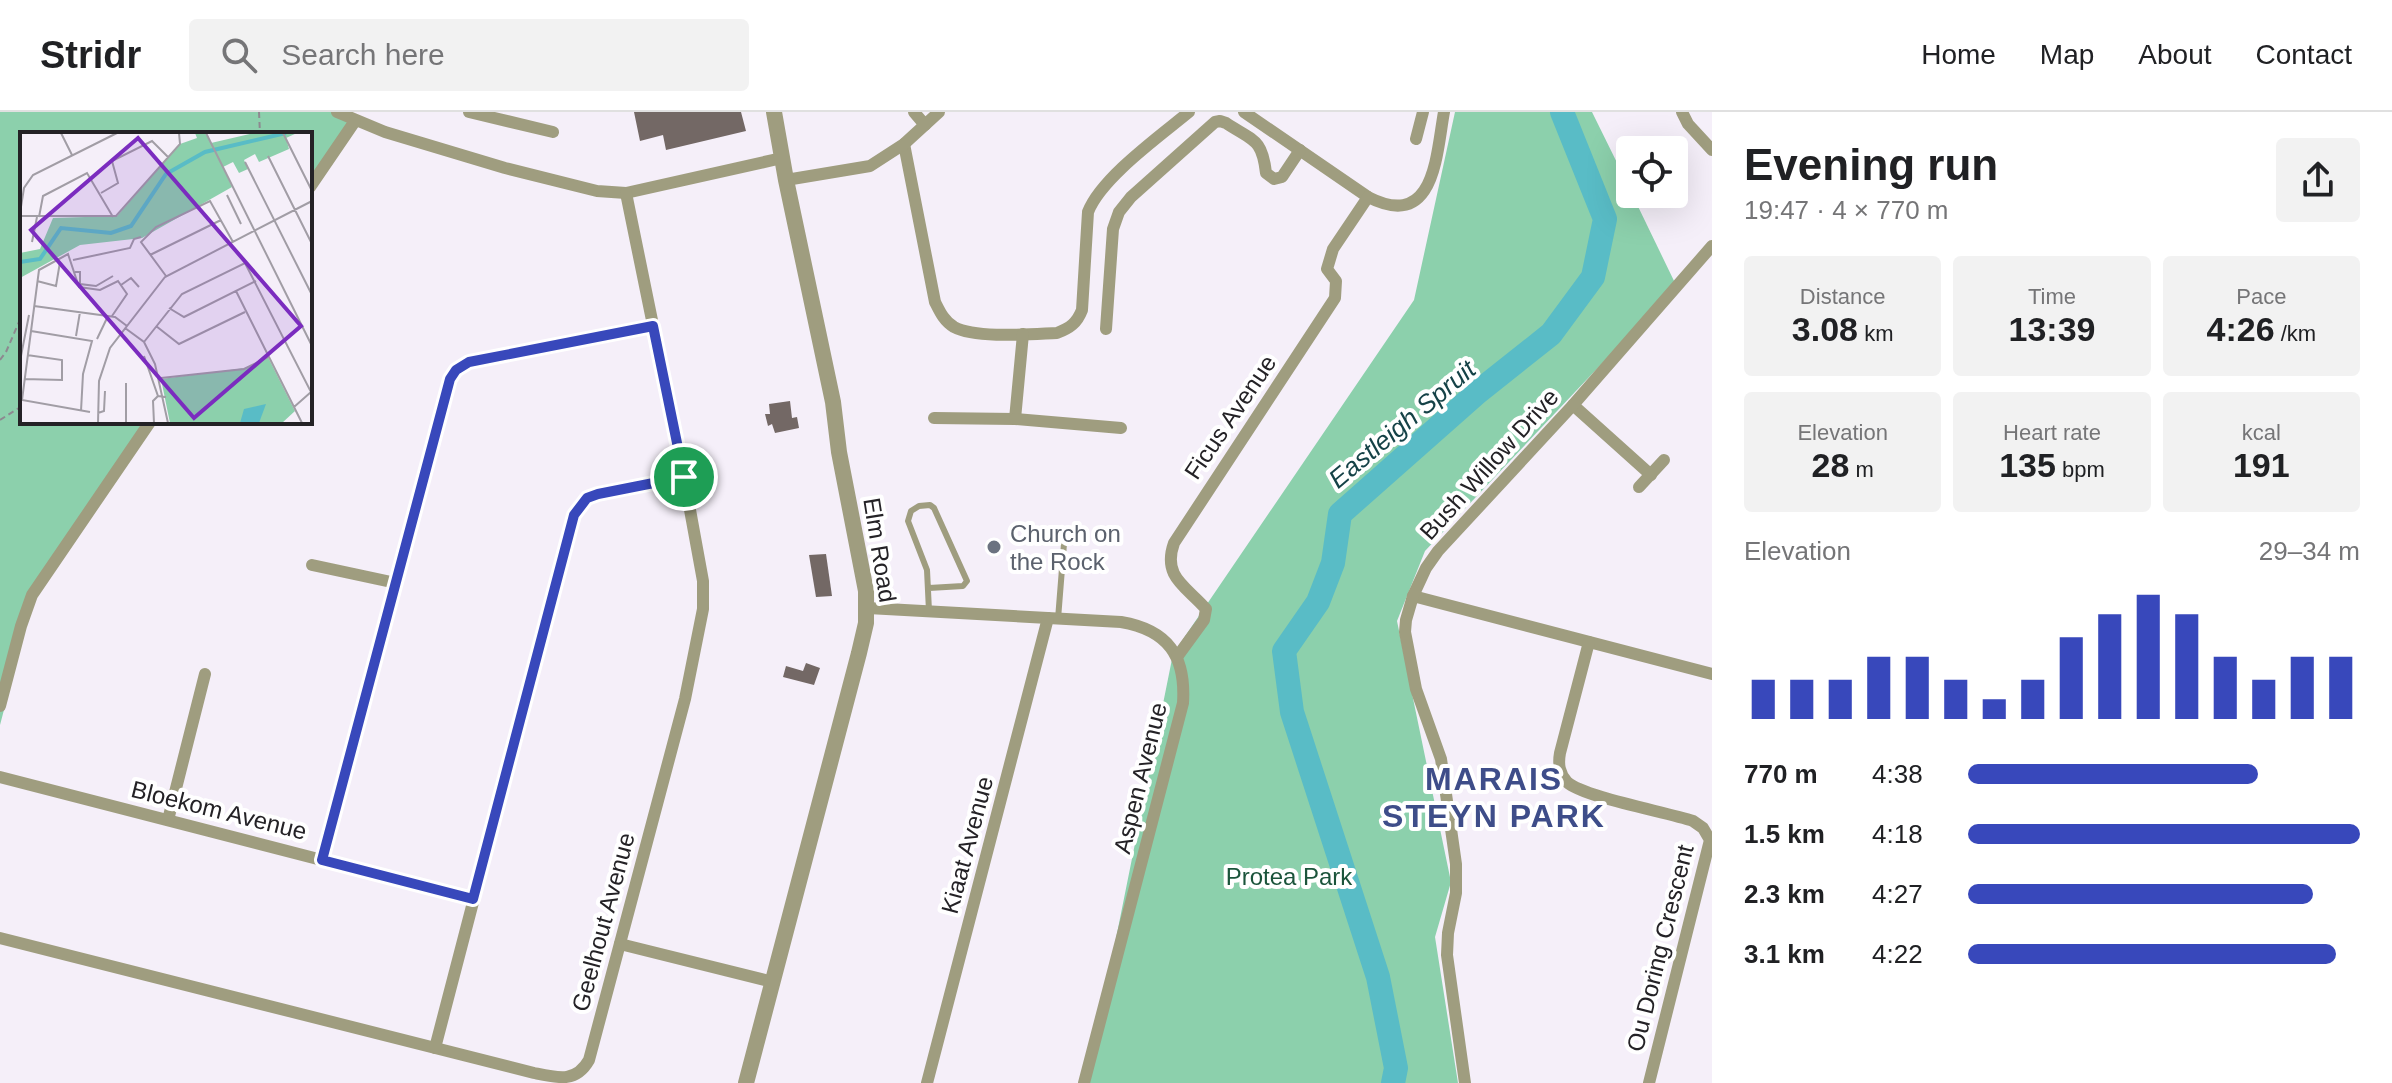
<!DOCTYPE html>
<html lang="en">
<head>
<meta charset="utf-8">
<style>
  :root { --surface:#fff; --page:#f2f2f2; --text:#202124; --muted:#757577; --line:#e0e0e0; --accent:#3848bb }
  body { margin:0; font-family:Helvetica,sans-serif; background:var(--page); color:var(--text); height:100vh; display:flex; flex-direction:column; font-size:30px; white-space:nowrap }
  * { box-sizing:border-box; margin:0 }
  p { font-size:26px; color:var(--muted) }
  .icon { flex:none; width:44px; height:44px; fill:none; stroke:currentColor; stroke-width:2; stroke-linecap:round; stroke-linejoin:round }
  .map { position:relative; flex:1; overflow:hidden }
  .sheet { display:flex; flex-direction:column; background:var(--surface); width:680px }
  .sheet>* { flex:none }
  .tools { position:absolute; left:1616px; top:24px; display:grid; gap:16px }
  .tools a { display:grid; place-items:center; width:72px; height:72px; border-radius:8px; background:var(--surface); box-shadow:0 8px 32px #0002; font-size:40px }
  .pin { position:absolute; display:grid; place-items:center; width:68px; height:68px; color:#fff; margin:-34px; border:4px solid #fff; border-radius:50%; box-shadow:0 2px 8px #0007 }
  .round { display:grid; place-items:center; flex:none; width:84px; height:84px; border-radius:8px; background:var(--page) }
  .headline { display:flex; align-items:center; justify-content:space-between; height:136px; padding:0 32px }
  h1 { font-size:44px; font-weight:700; line-height:60px }
  .metrics { display:grid; grid-template-columns:repeat(3,1fr); gap:12px; height:136px; padding:8px 32px }
  .metrics div { display:grid; align-content:center; border-radius:8px; background:var(--page); text-align:center }
  .metrics b { font-size:34px; font-weight:700 }
  .metrics small { font-size:22px; font-weight:400 }
  .metrics p { font-size:22px }
  .chart { height:224px; padding:16px 32px }
  .chart p { display:flex; justify-content:space-between }
  .chart svg { width:100%; height:144px; margin-top:8px; stroke:var(--accent); stroke-width:6 }
  ul { padding:0 32px; list-style:none; font-size:26px }
  li { display:grid; grid-template-columns:128px 96px 1fr; align-items:center; height:60px }
  li i { height:20px; border-radius:10px; background:var(--accent) }
  header { display:flex; align-items:center; gap:48px; box-sizing:border-box; height:112px; padding:0 40px; background:var(--surface); border-bottom:2px solid var(--line) }
  header strong { font-size:38px }
  nav { display:flex; gap:44px; margin-inline-start:auto; font-size:28px }
  .search { width:560px; height:72px; background:var(--page); display:flex; align-items:center; gap:20px; box-sizing:border-box; padding:0 28px; border-radius:8px; color:var(--muted); font-size:30px }
  main { display:flex; flex:1; min-height:0 }
  .map>svg:first-child { display:block }
  .green { fill:#8cd0ac }
  .lines { fill:none; stroke-linecap:round; stroke-linejoin:round }
  .river { stroke:#59bcc6; stroke-width:24 }
  .building { fill:#736865 }
  .path { stroke:#8d8990; stroke-width:2; stroke-dasharray:6 4; stroke-linecap:butt }
  .service { stroke:#9f9d7f; stroke-width:6 }
  .minor { stroke:#9f9d7f; stroke-width:12 }
  .tertiary { stroke:#9f9d7f; stroke-width:16 }
  .route-casing { stroke:#fff; stroke-width:16 }
  .route { stroke:#3848bb; stroke-width:10 }
  .worship-dot { fill:#6b7280; stroke:#fff; stroke-width:3 }
  .labels { text-anchor:middle; dominant-baseline:central; stroke-width:8; stroke-linejoin:round; paint-order:stroke }
  .street-label { font-size:24px; fill:#242226; stroke:#fff }
  .worship-label { font-size:24px; fill:#5b616d; stroke:#fff; text-anchor:start }
  .park-label { font-size:24px; fill:#1b543b; stroke:#fff }
  .water-label { font-size:26px; font-style:italic; fill:#154247; stroke:#fff }
  .district-label { font-size:32px; font-weight:bold; letter-spacing:2px; fill:#3e4d89; stroke:#fff }
  .inset-river { fill:none; stroke:#59bcc6; stroke-width:4 }
  .inset-road { fill:none; stroke:#a19da5; stroke-width:2 }
  .view { fill:#7b2cbf; fill-opacity:0.15; stroke:#7b2cbf; stroke-width:4 }
  .inset-edge { fill:none; stroke:#242226; stroke-width:4 }
</style>
</head>
<body>
<header>
<strong>Stridr</strong>
<div class="search"><svg class="icon" aria-label="search" viewBox="0 0 24 24"><circle cx="10" cy="10" r="6"/><path d="M15 15l6 6"/></svg>Search here</div>
<nav><a>Home</a><a>Map</a><a>About</a><a>Contact</a></nav>
</header>
<main>
<div class="map">
<svg width="1712" height="971" viewBox="0 0 1712 971">
  <rect width="100%" height="100%" fill="#f5eff9"/>
  <g class="green">
    <polygon points="0,0 342,0 354,7 310,72 310,22 22,22 22,310 152,310 33,488 0,613"/>
    <polygon points="1455,0 1592,0 1630,77 1630,82 1632,82 1676,173 1425,439 1397,509 1451,770 1435,825 1458,971 1087,971 1173,542 1414,188"/>
  </g>
  <g class="lines">
    <polyline class="river" points="1393,971 1396,956 1378,865 1292,600 1284,539 1318,490 1333,451 1340,402 1478,280 1551,222 1593,165 1605,107 1562,0"/>
  </g>
  <g class="building">
    <polygon points="634,0 741,0 746,19 666,38 663,23 640,29"/>
    <polygon points="790,289 792,306 797,305 799,316 775,321 772,312 768,314 765,302 770,302 769,292"/>
    <polygon points="826,442 832,484 816,485 809,443"/>
    <polygon points="806,551 820,556 814,573 783,565 786,554 803,559"/>
  </g>
  <g class="lines">
    <g class="path">
      <polyline points="259,0 260,22"/>
      <polyline points="0,248 6,240 22,203"/>
      <polyline points="0,308 22,294"/>
    </g>
    <g class="service">
      <polyline points="929,476 963,474 967,469 934,396 930,393 919,394 911,399 908,409 927,458 929,499"/>
      <polyline points="1058,507 1065,419"/>
    </g>
    <g class="minor">
      <polyline points="337,0 385,20 505,56 597,79 626,81 782,46"/>
      <polyline points="469,0 553,20"/>
      <polyline points="914,0 925,13"/>
      <path d="M1244,0l124,85c67,34 68,-41 76,-85"/>
      <polyline points="1682,0 1688,12 1712,38"/>
      <polyline points="1416,27 1423,0"/>
      <path d="M904,32l31,158c5,10 9,19 19,25 22,12 78,7 103,6 13,-5 20,-10 25,-23l6,-98c13,-34 72,-76 101,-100"/>
      <polyline points="786,68 870,54 904,32 939,0"/>
      <polyline points="310,75 355,9"/>
      <path d="M1106,217l7,-100 6,-17 12,-15 84,-75 5,-1 6,2c27,18 36,15 40,50l8,6 8,-2 18,-27"/>
      <polyline points="1573,293 1651,363"/>
      <polyline points="934,306 1015,307 1023,222"/>
      <polyline points="1015,307 1121,316"/>
      <polyline points="1639,375 1664,348"/>
      <polyline points="312,453 396,471"/>
      <polyline points="1413,484 1712,562"/>
      <path d="M868,496l253,14c47,8 65,34 62,81l-99,380"/>
      <path d="M1589,530l-29,111c-2,11 -1,20 7,29 16,15 99,30 126,39l10,7 7,12 -61,243"/>
      <path d="M1177,545l27,-37 2,-11c-20,-23 -44,-32 -32,-66l161,-245 1,-17 -9,-12 6,-20 35,-52"/>
      <polyline points="0,594 21,514 32,483 150,310"/>
      <polyline points="0,665 473,787"/>
      <polyline points="168,708 205,562"/>
      <polyline points="322,748 447,275 456,258 469,250 653,214"/>
      <path d="M0,826l534,135c24,5 42,10 55,-13l96,-361 18,-90v-28l-19,-104 -58,-284"/>
      <polyline points="620,832 773,870"/>
      <polyline points="435,936 574,403 587,386 598,382 684,365"/>
      <polyline points="927,971 1048,506"/>
      <polyline points="1465,971 1447,843 1448,821 1456,781 1456,752 1441,647 1416,577 1405,520 1406,508 1413,484 1426,456 1438,439 1573,293 1712,134"/>
    </g>
    <polyline class="tertiary" points="746,971 859,541 866,511 866,479 839,340 833,290 786,68 774,0"/>
  </g>
  <g class="lines">
    <g class="route-casing">
      <polygon id="route" points="653,214 684,365 598,382 587,386 574,403 473,787 322,748 450,267 456,258 469,250"/>
    </g>
    <use href="#route" class="route"/>
  </g>
  <circle class="worship-dot" cx="994" cy="435" r="8"/>
  <g class="labels">
    <g class="street-label">
      <text transform="translate(1230 305) rotate(-56)">Ficus Avenue</text>
      <text transform="translate(1489 352) rotate(-48)">Bush Willow Drive</text>
      <text transform="translate(880 438) rotate(81)">Elm Road</text>
      <text transform="translate(1140 666) rotate(-76)">Aspen Avenue</text>
      <text transform="translate(219 698) rotate(14)">Bloekom Avenue</text>
      <text transform="translate(967 733) rotate(-75)">Kiaat Avenue</text>
      <text transform="translate(603 810) rotate(-75)">Geelhout Avenue</text>
      <text transform="translate(1660 836) rotate(-76)">Ou Doring Crescent</text>
    </g>
    <g class="worship-label">
      <text x="1010" y="421">Church on<tspan x="1010" dy="28">the Rock</tspan></text>
    </g>
    <g class="park-label">
      <text x="1289" y="764">Protea Park</text>
    </g>
    <g class="water-label">
      <text transform="translate(1402 312) rotate(-40)">Eastleigh Spruit</text>
    </g>
    <g class="district-label">
      <text x="1494" y="667">MARAIS<tspan x="1494" dy="37">STEYN PARK</tspan></text>
    </g>
  </g>
  <g transform="translate(20 20)">
    <rect width="292" height="292" fill="#f5eff9"/>
    <path d="M175,1h10l6,10 43,-10h43l-11,5 3,11 -30,13 -4,-8 -11,6 4,9 -9,4 -6,-11 -10,5 9,20 -90,51 -62,7 -60,33v-25l20,-4 13,-31 64,-2 63,-72 17,-6zM248,225l27,54 -13,12h-112l-9,-44 84,-11z" fill="#8cd0ac"/>
    <path d="M246,272l-7,19h-19l4,-14z" fill="#59bcc6"/>
    <path class="inset-river" d="M0,130l20,-3 21,-31 50,5 20,-7 35,-52 39,-22 81,-19"/>
    <path class="inset-road" d="M41,1l11,22M186,1l106,213M263,1l29,58M248,24l44,88M225,30l67,133M81,61l17,-10 -6,-22 40,-20 16,16M207,63l14,29M0,81l4,-25 9,-13 84,-42M0,84h96l64,-72 -1,-11M19,85l4,-21 44,-23 26,44M12,110l5,-25M130,123l71,-35M53,128l57,-12 4,-9 7,-2M55,140h5v12l16,2 17,-10M146,144l-25,-34 15,-15 54,-26 23,41M17,149l19,5 4,-24M101,153l10,-7 8,9M216,159l66,132M14,174l81,11 12,9M149,176l15,9 72,-36M136,194l23,18 66,-32M105,196l19,14 11,22 13,59M11,199l61,10 -9,33 -2,37M56,204l4,-24M77,207l11,-23M124,210l38,-48 63,-31 66,129 -17,15M124,224l14,40 8,1M0,229l9,-46M141,246l83,-9 24,-12M4,247l38,1v-20l-35,-5M106,251v40M70,280l-68,-12 17,-130 29,-16 11,33 21,3 18,-9 9,13 -15,22M78,281l6,-2 1,-20M78,291l1,-42 11,-33 55,-71 147,-76M134,291l-1,-22 5,-5"/>
    <path class="view" d="M118,6l163,188 -107,92 -163,-188z"/>
    <rect width="292" height="292" class="inset-edge"/>
  </g>
</svg>
<div class="tools">
<a><svg class="icon" aria-label="locate" viewBox="0 0 24 24"><circle cx="12" cy="12" r="6"/><path d="M12 2v4M12 18v4M2 12h4M18 12h4"/></svg></a>
</div>
<div class="pin" style="left:684px;top:365px;background:#1e9e55"><svg class="icon" aria-label="arrive" viewBox="0 0 24 24"><path d="M6 21V4h12l-3 4 3 4H6"/></svg></div>
</div>
<section class="sheet">
<div class="headline"><div><h1>Evening run</h1><p>19:47 · 4 × 770 m</p></div><a class="round"><svg class="icon" aria-label="share" viewBox="0 0 24 24"><path d="M12 15V3M7 8l5-5 5 5M5 13v7h14v-7"/></svg></a></div>
<div class="metrics">
<div><p>Distance</p><b>3.08<small> km</small></b></div>
<div><p>Time</p><b>13:39</b></div>
<div><p>Pace</p><b>4:26<small> /km</small></b></div>
</div>
<div class="metrics">
<div><p>Elevation</p><b>28<small> m</small></b></div>
<div><p>Heart rate</p><b>135<small> bpm</small></b></div>
<div><p>kcal</p><b>191</b></div>
</div>
<div class="chart"><p><span>Elevation</span>29–34 m</p>
<svg viewBox="0 0 160 44" preserveAspectRatio="none"><path d="M5 44V32M15 44V32M25 44V32M35 44V25M45 44V25M55 44V32M65 44V38M75 44V32M85 44V19M95 44V12M105 44V6M115 44V12M125 44V25M135 44V32M145 44V25M155 44V25"/></svg>
</div>
<ul>
<li><b>770 m</b>4:38<i style="width:74%"></i></li>
<li><b>1.5 km</b>4:18<i style="width:100%"></i></li>
<li><b>2.3 km</b>4:27<i style="width:88%"></i></li>
<li><b>3.1 km</b>4:22<i style="width:94%"></i></li>
</ul>
</section>
</main>
</body>
</html>
